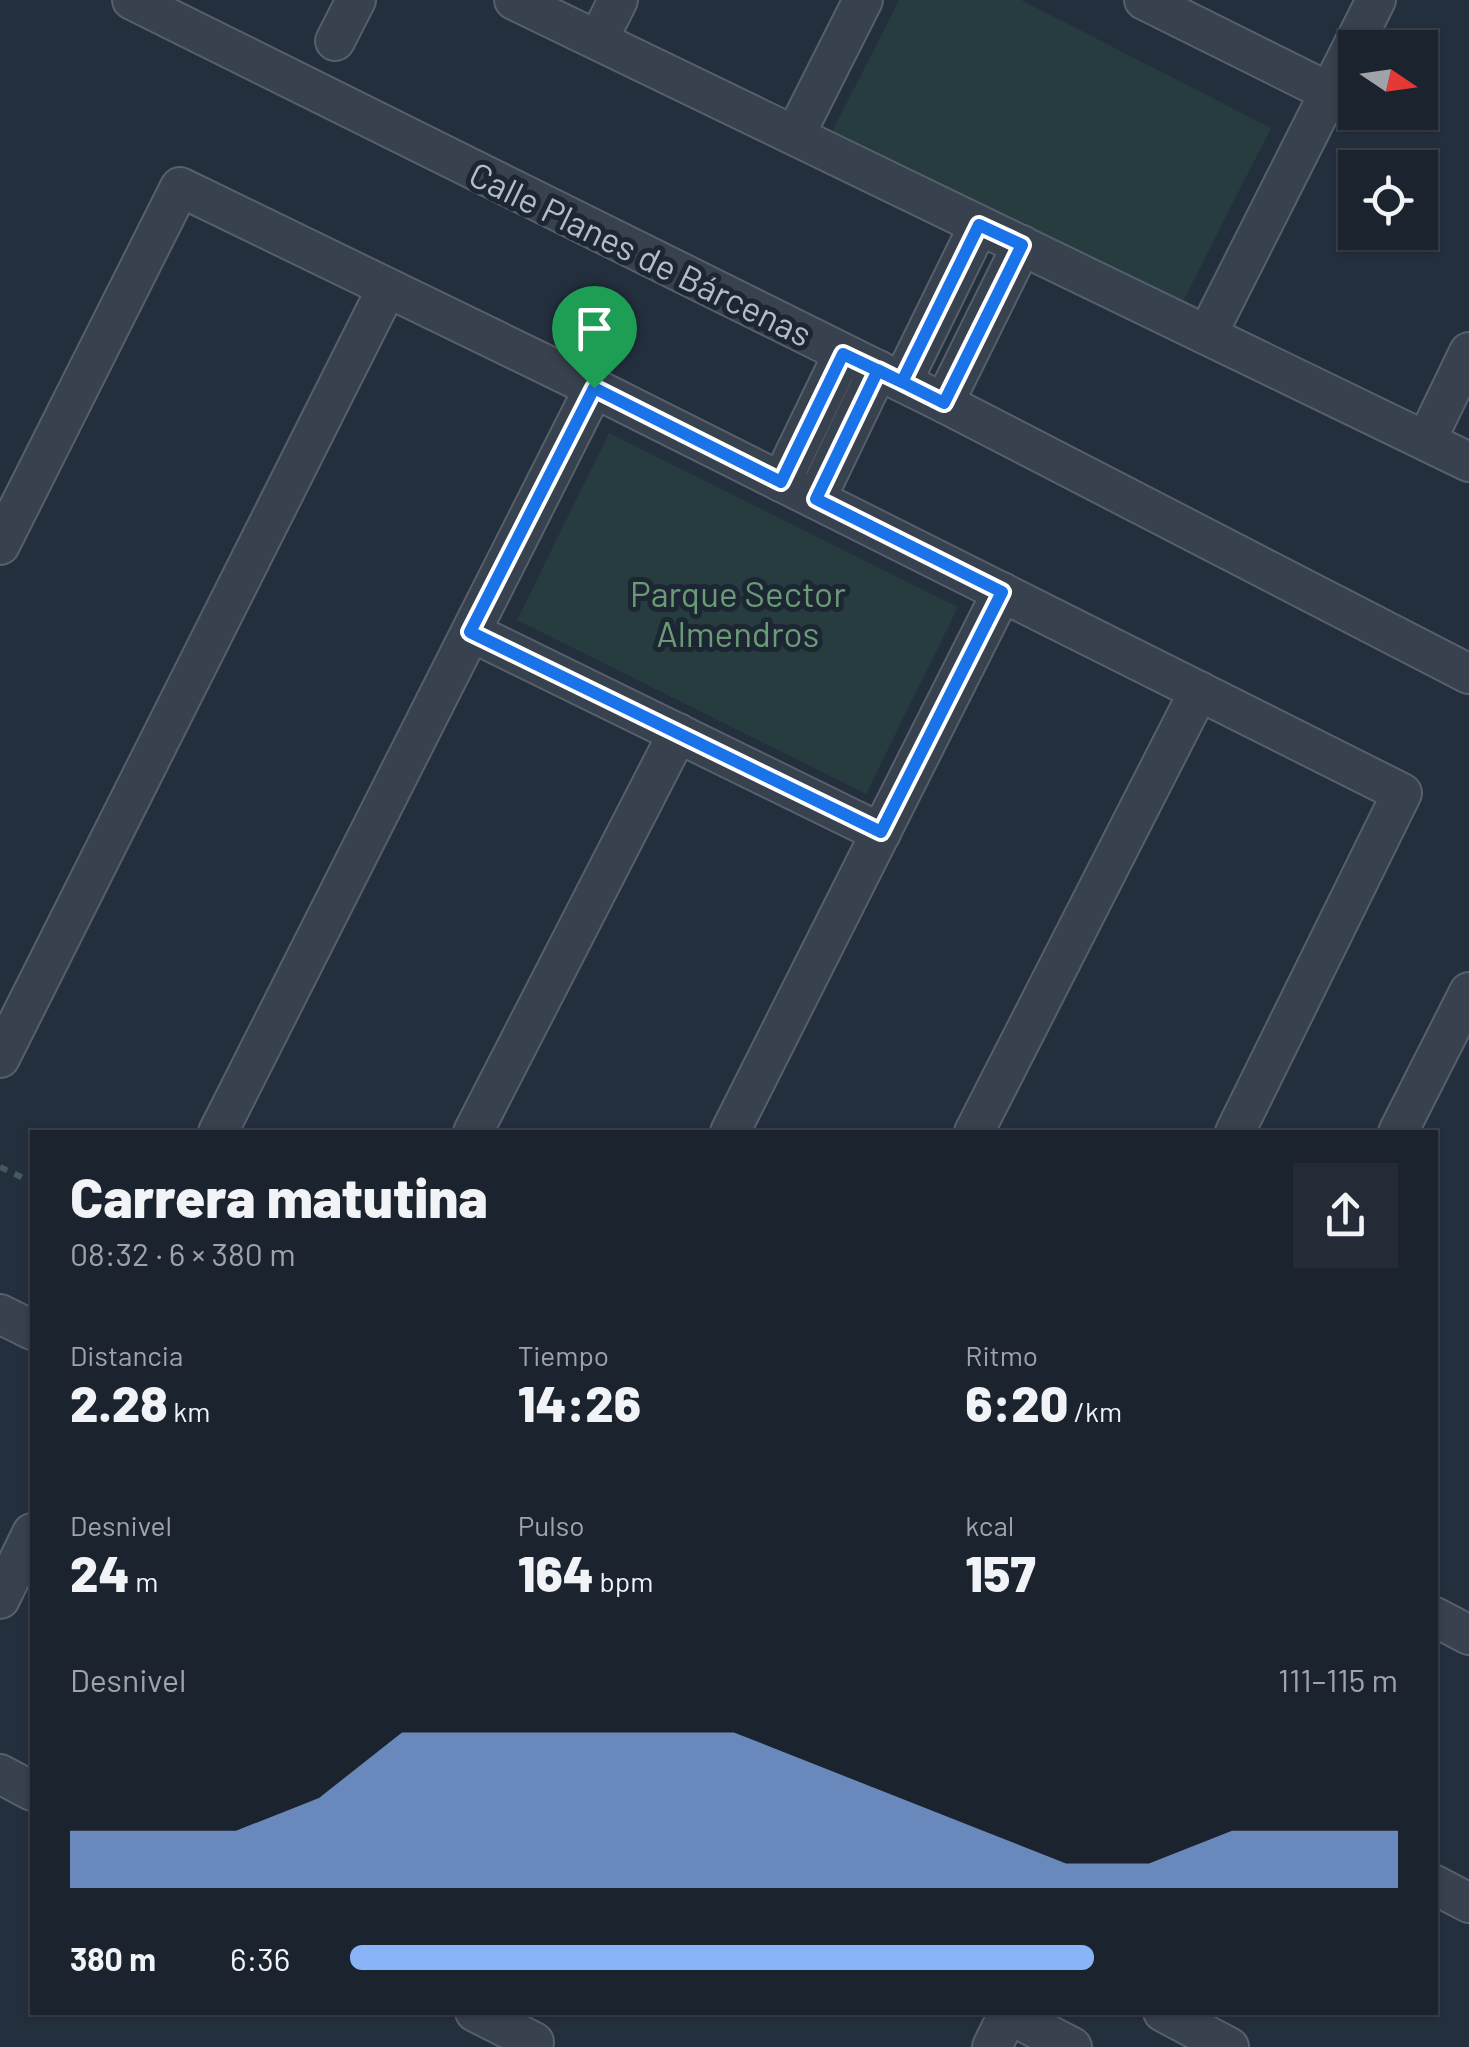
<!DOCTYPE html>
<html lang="es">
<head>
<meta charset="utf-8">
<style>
  :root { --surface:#1b232e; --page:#242b36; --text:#f1f3f6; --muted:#a0a4aa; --line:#39404a; --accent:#8ab4f8 }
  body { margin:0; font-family:Barlow,sans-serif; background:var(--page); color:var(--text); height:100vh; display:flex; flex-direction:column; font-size:38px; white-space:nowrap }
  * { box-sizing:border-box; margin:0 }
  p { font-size:32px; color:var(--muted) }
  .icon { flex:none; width:55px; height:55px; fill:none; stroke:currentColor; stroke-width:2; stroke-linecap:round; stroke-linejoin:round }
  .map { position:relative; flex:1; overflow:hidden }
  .sheet { position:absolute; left:30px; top:1130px; width:1408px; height:885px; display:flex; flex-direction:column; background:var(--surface); border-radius:0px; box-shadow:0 2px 8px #0004,0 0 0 2px var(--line) }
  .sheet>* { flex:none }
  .needle { width:65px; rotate:103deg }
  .tools { position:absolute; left:1338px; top:30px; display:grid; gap:20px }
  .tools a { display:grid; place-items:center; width:100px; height:100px; border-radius:0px; background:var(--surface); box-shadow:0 2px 8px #0004,0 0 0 2px var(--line); font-size:50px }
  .pin { position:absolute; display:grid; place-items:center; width:85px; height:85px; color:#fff; margin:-102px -42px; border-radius:50% 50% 50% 0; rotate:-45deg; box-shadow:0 0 10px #0007 }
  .pin .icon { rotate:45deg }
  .round { display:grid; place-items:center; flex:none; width:105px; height:105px; border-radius:0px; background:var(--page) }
  .headline { display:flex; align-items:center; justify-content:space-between; height:170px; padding:0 40px }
  h1 { font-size:55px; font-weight:800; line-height:75px }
  .stats { display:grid; grid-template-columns:repeat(3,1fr); gap:15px; height:170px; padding:10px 40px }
  .stats div { display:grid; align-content:center }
  .stats b { font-size:50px; font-weight:800 }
  .stats small { font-size:28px; font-weight:400 }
  .stats p { font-size:28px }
  .chart { height:280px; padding:20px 40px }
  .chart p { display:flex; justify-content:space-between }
  .chart svg { width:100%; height:180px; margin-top:10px; fill:var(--accent); opacity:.7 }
  ul { padding:0 40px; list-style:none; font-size:32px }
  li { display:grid; grid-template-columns:160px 120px 1fr; align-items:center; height:75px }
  li i { height:25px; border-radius:12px; background:var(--accent) }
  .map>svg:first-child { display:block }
  .green { fill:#263c3f }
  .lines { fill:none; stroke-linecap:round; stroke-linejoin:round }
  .street-casing { stroke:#565f6c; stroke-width:42 }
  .path { stroke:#44595c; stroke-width:6; stroke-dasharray:8 8; stroke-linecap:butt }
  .street { stroke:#38414e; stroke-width:38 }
  .route-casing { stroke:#fff; stroke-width:20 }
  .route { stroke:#1a73e8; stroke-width:12 }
  .labels { text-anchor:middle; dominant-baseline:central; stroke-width:10; stroke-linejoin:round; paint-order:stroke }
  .street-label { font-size:35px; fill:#b4bcc9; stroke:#1d2633 }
  .park-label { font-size:35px; fill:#6b9a76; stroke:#1d2633 }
</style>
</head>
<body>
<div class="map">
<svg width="1469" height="2047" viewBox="0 0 1469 2047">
  <rect width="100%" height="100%" fill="#242f3e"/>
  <g class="green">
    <polygon points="899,0 1021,0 1271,128 1176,315 829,138"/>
    <polygon points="609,433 958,607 866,794 517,620"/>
  </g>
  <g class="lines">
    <g class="street-casing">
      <g id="street">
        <polyline points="132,0 944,403 1469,674"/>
        <polyline points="514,0 1469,462"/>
        <polyline points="1144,0 1329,92"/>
        <polyline points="598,40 618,0"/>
        <polyline points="335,41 356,0"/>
        <polyline points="795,135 863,0"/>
        <polyline points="1207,335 1376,0"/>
        <polyline points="902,382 979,225"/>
        <polyline points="944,403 1022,245"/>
        <polyline points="1426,441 1469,352"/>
        <polyline points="781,482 843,354"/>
        <polyline points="816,499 878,370"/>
        <polyline points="0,545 180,187 594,388 1402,793 1235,1132"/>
        <polyline points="471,632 881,833"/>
        <polyline points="0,1058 387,288"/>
        <polyline points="218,1132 594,388"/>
        <polyline points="473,1132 678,733"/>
        <polyline points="730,1132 1002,592"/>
        <polyline points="974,1132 1199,691"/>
        <polyline points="1398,1132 1469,992"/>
        <polyline points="0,1314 32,1330"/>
        <polyline points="0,1599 32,1533"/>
        <polyline points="1435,1617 1469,1635"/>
        <polyline points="0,1774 32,1791"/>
        <polyline points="1435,1885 1469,1903"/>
        <polyline points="475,2012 534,2042"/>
        <polyline points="1163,2012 1229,2047"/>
        <polyline points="1008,2014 1072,2047"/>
        <polyline points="992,2047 1009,2012"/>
      </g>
    </g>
    <polyline class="path" points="0,1167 32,1182"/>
    <use href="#street" class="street"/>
  </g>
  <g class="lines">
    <g class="route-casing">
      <polyline id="route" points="594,388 470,632 881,832 1002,592 816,499 878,370 944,403 1022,245 979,225 902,382 843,354 781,482 594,388"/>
    </g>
    <use href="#route" class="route"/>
  </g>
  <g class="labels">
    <g class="street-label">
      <text transform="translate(641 253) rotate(26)">Calle Planes de Bárcenas</text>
    </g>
    <g class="park-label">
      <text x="738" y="593">Parque Sector<tspan x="738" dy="40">Almendros</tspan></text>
    </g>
  </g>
</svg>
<div class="tools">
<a><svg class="needle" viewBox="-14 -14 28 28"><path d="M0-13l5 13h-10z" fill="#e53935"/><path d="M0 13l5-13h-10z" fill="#a0a4aa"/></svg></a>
<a><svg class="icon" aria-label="locate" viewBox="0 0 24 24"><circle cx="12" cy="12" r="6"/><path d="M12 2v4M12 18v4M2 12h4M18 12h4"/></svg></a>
</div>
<div class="pin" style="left:594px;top:388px;background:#1e9e55"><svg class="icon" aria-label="arrive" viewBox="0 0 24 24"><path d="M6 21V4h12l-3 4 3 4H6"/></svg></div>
<section class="sheet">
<div class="headline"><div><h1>Carrera matutina</h1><p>08:32 · 6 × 380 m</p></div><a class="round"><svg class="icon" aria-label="share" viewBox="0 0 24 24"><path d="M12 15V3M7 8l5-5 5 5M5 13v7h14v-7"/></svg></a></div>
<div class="stats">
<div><p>Distancia</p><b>2.28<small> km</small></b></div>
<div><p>Tiempo</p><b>14:26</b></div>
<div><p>Ritmo</p><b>6:20<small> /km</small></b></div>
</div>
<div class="stats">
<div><p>Desnivel</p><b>24<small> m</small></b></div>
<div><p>Pulso</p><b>164<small> bpm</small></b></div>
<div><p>kcal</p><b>157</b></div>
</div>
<div class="chart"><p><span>Desnivel</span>111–115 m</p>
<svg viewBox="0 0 160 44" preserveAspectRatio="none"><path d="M0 44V30L10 30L20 30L30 22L40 6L50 6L60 6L70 6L80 6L90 14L100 22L110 30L120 38L130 38L140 30L150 30L160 30V44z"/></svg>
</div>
<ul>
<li><b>380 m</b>6:36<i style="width:71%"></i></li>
</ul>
</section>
</div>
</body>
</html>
